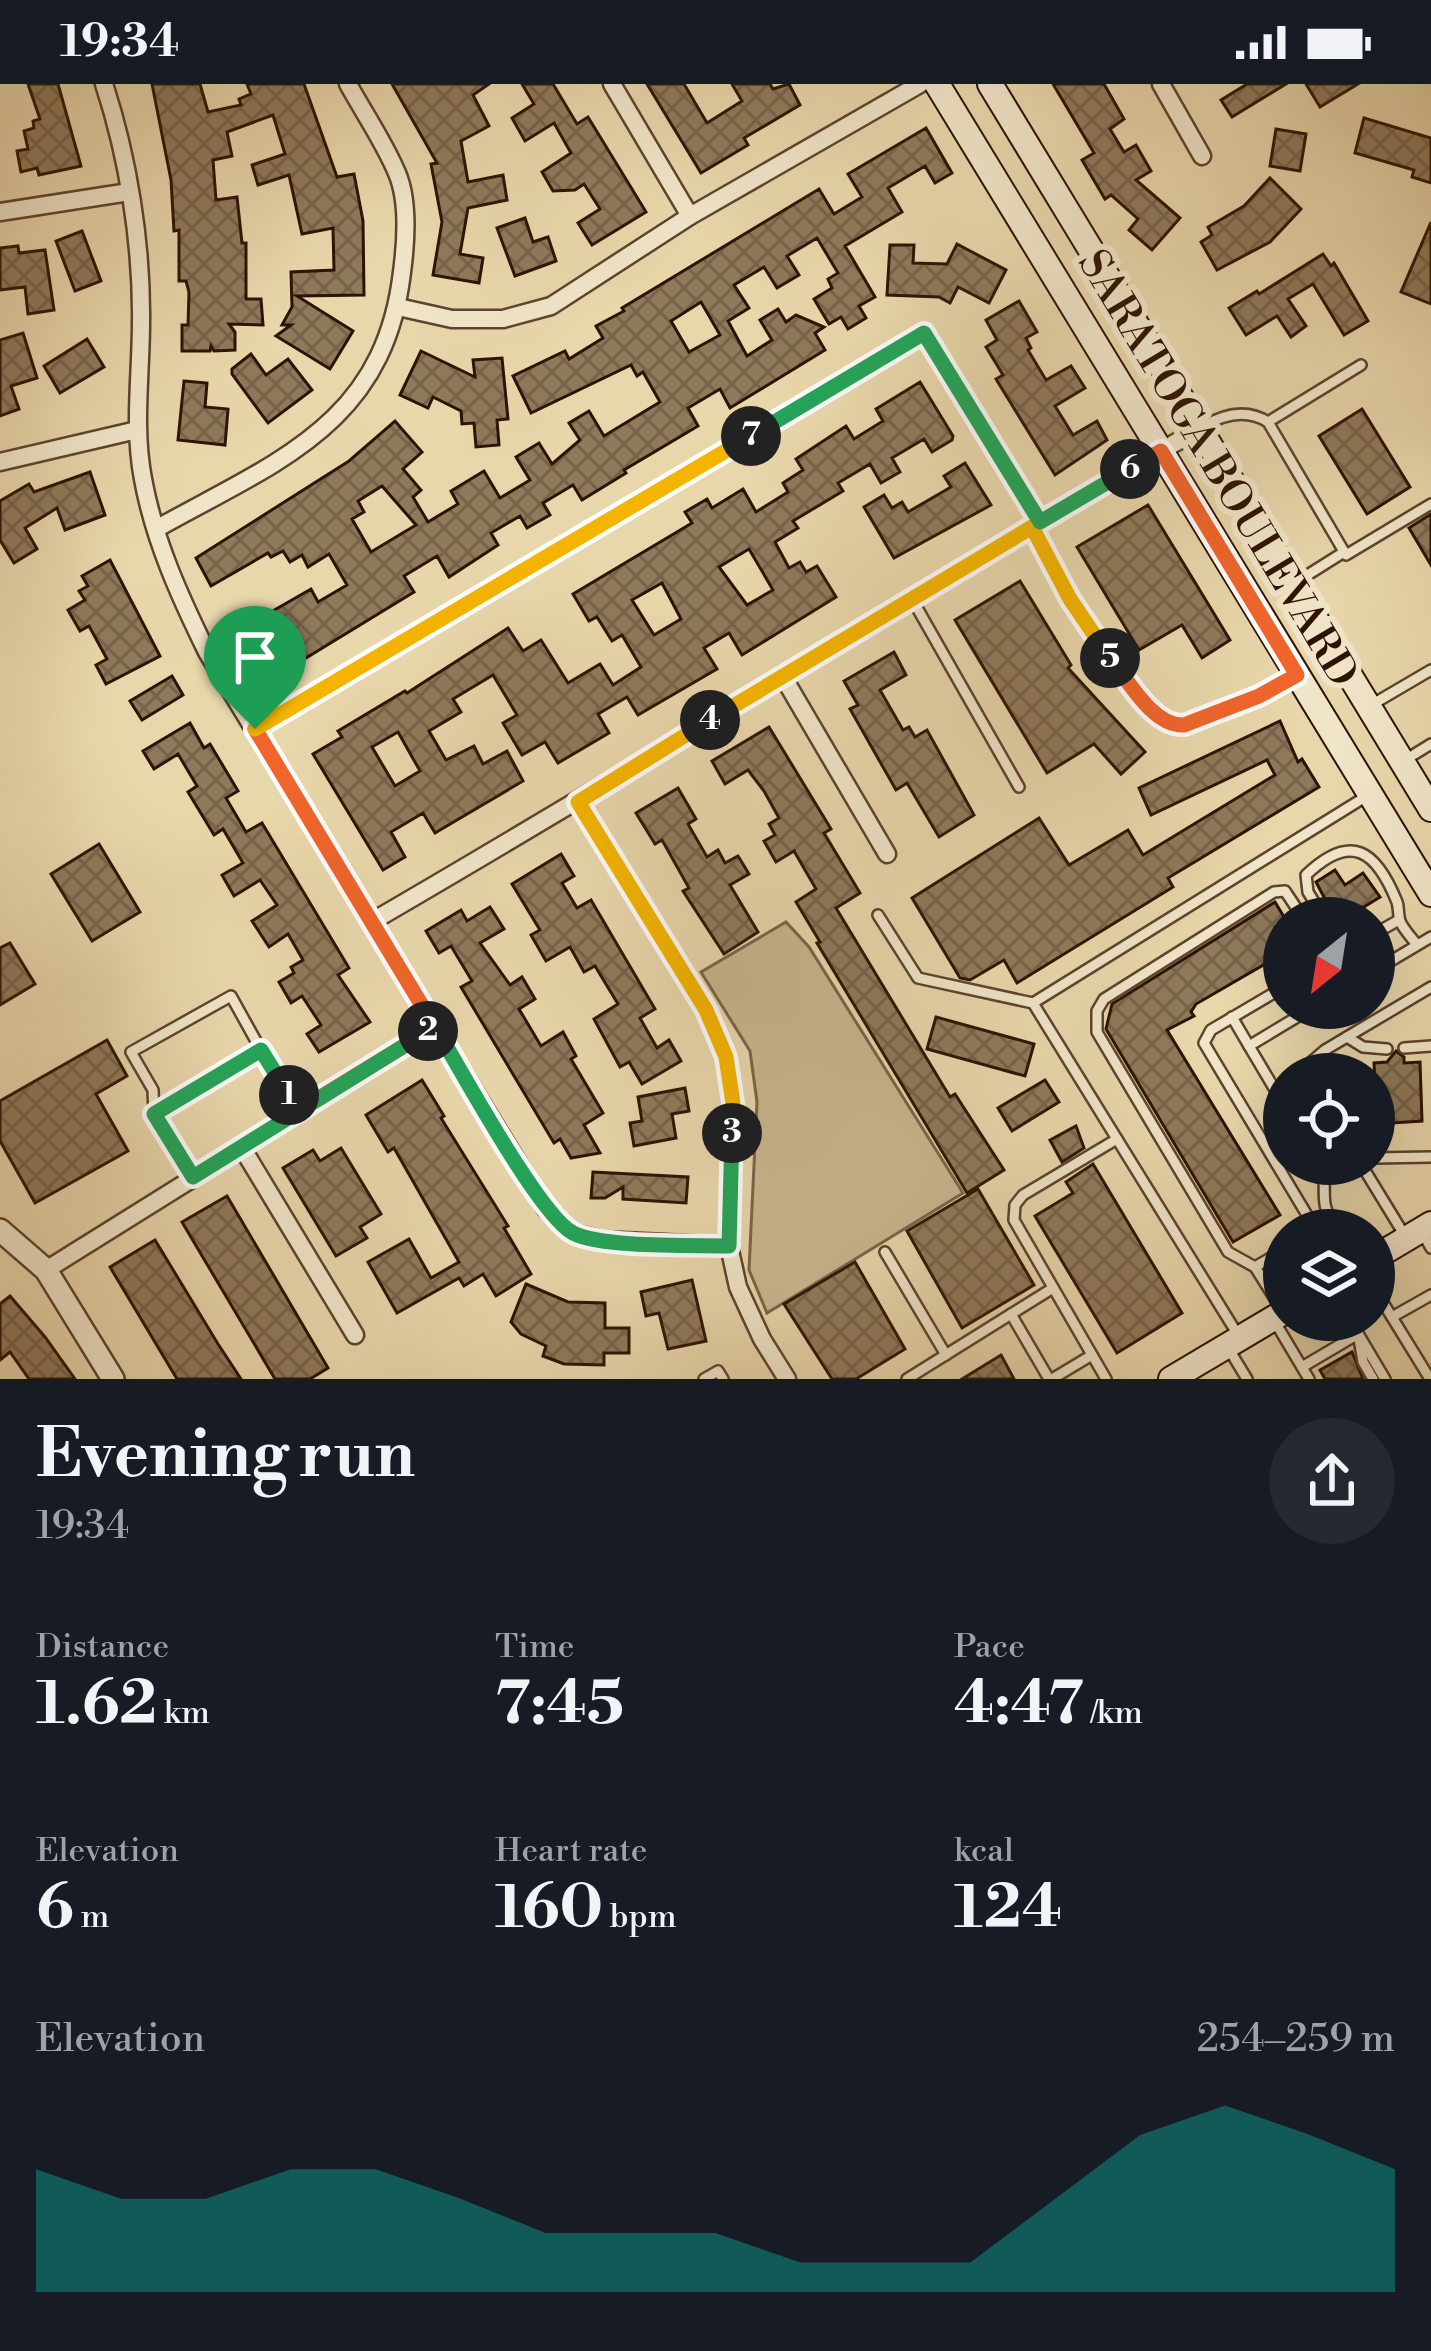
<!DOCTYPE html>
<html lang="en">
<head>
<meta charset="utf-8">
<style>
  :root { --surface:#171b24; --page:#242831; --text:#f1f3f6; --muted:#9ea1a6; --accent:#0f766e }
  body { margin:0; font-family:"Libre Bodoni",serif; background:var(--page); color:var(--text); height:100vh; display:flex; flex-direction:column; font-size:45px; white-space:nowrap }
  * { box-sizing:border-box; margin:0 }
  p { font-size:39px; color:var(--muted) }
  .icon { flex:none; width:66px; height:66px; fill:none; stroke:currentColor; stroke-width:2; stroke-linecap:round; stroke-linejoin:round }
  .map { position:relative; height:1295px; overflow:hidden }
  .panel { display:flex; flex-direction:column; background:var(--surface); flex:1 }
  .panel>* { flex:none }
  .needle { width:78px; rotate:210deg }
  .buttons { position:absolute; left:1263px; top:813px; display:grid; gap:24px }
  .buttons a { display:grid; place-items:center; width:132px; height:132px; border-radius:50%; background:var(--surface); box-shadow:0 12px 48px #0002; font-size:60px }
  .pin { position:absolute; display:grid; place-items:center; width:102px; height:102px; color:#fff; margin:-123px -51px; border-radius:50% 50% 50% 0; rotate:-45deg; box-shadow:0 0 12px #0007 }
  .pin .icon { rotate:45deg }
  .km { position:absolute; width:60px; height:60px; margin:-30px; border-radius:50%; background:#222; color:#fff; font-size:33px; line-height:60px; text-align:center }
  .round { display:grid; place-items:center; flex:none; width:126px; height:126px; border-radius:63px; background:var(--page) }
  .head { display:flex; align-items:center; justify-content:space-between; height:204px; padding:0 36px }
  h1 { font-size:66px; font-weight:700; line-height:90px }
  .figures { display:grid; grid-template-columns:repeat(3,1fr); gap:18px; height:204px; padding:12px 36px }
  .figures div { display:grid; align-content:center }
  .figures b { font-size:60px; font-weight:700 }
  .figures small { font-size:33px; font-weight:400 }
  .figures p { font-size:33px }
  .chart { height:336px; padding:24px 36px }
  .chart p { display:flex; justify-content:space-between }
  .chart svg { width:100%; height:216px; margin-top:12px; fill:var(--accent); opacity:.7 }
  .status { display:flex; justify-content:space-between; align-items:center; height:84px; padding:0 60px; background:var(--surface); direction:ltr }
  .status svg { height:33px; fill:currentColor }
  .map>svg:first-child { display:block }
  .park { fill:#c9b68f; stroke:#7b644a; stroke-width:3 }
  .building { fill:url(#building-cross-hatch); stroke:#2d1304; stroke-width:3; fill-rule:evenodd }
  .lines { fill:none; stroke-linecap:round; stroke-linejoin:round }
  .service-casing { stroke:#5c442e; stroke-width:14 }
  .minor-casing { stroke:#5c442e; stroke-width:21 }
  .tertiary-casing { stroke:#5c442e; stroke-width:26 }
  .secondary-casing { stroke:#2d1304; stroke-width:28 }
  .service { stroke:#f1e5c9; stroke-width:9 }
  .minor { stroke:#f1e5c9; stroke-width:16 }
  .tertiary { stroke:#f1e5c9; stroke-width:21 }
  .secondary { stroke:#f1e5c9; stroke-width:24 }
  .split-1-casing { stroke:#fff; stroke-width:24 }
  .split-2-casing { stroke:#fff; stroke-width:24 }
  .split-3-casing { stroke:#fff; stroke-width:24 }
  .split-4-casing { stroke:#fff; stroke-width:24 }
  .split-5-casing { stroke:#fff; stroke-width:24 }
  .split-6-casing { stroke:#fff; stroke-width:24 }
  .split-7-casing { stroke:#fff; stroke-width:24 }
  .split-8-casing { stroke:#fff; stroke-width:24 }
  .split-1 { stroke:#f0652b; stroke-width:15 }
  .split-2 { stroke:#22a559; stroke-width:15 }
  .split-3 { stroke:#22a559; stroke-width:15 }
  .split-4 { stroke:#f5b400; stroke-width:15 }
  .split-5 { stroke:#f5b400; stroke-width:15 }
  .split-6 { stroke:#f0652b; stroke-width:15 }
  .split-7 { stroke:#22a559; stroke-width:15 }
  .split-8 { stroke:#f5b400; stroke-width:15 }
  .labels { text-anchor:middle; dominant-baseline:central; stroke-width:12; stroke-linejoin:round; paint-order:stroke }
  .street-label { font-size:42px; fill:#2d1304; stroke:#f1e5c9 }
</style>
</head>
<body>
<div class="status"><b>19:34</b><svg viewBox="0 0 49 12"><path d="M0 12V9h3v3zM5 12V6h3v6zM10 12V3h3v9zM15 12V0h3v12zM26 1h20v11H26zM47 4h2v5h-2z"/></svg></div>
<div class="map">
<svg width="1431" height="1295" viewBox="0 0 1431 1295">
  <defs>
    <pattern id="building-cross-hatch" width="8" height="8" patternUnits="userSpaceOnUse" patternTransform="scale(3)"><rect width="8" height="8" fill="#8f795b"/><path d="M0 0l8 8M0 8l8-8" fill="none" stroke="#756249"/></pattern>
  </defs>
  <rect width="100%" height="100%" fill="#e9d7ac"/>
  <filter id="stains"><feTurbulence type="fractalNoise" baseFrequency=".00167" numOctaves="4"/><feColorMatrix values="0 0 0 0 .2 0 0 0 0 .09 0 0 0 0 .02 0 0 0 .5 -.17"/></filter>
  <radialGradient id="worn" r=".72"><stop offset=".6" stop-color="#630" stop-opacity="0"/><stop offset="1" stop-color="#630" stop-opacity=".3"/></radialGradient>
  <polygon class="park" points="786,838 809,863 963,1109 767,1229 749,1186 757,1018 750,967 701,888"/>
  <g class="building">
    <polygon points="28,0 58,0 81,82 39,91 37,84 21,88 17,67 28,65 24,47 34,44 33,37 40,35"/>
    <polygon points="152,0 200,0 208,28 241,21 239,15 251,10 247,0 304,0 337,93 354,90 363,137 364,211 297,212 353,247 330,285 276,252 291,241 282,241 292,223 291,188 334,186 333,144 302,150 289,91 258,101 252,81 285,70 273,31 227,48 232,72 213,76 216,116 237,113 242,159 246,159 246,215 261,215 263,241 229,240 235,248 235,266 214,267 211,262 210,267 182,267 182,241 188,241 189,208 186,197 179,197 179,146 174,147 171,96"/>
    <polygon points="392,0 489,0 473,11 489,42 461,57 468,98 503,91 507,116 468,124 460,170 483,174 479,199 433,191 442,138 431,80 437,79"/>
    <polygon points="522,0 553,0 577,40 588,33 646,128 592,161 578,139 600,125 584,100 575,106 553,107 542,88 571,69 554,39 525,57 512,34 534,20"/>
    <polygon points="647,0 684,0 707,39 742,17 732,0 770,0 773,5 789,0 800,21 744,54 748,61 701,89"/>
    <polygon points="1053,0 1104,0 1124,35 1110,45 1124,68 1136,61 1151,87 1136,96 1180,134 1152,166 1129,146 1138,135 1111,111 1105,115 1082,76 1094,69"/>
    <polygon points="1247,0 1286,0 1232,33 1221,16"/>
    <polygon points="1306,0 1358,0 1320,23"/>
    <polygon points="1364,34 1431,54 1431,99 1412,93 1414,86 1355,69"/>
    <path d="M926,44l26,45 -17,10 -10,-17 -37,22 14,24 -57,34 30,51 -16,9 7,12 -18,11 -7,-12 -12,7 -15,-25 18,-11 -4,-9 10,-6 -21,-35 -30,18 12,19 -22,13 -13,-21 -30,18 15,23 -21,13 19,35 25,-16 -12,-20 18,-11 8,13 10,-7 28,12 -9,6 10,17 -95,58 -10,-19 -32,19 10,18 -74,44 2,3 -44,27 -9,-15 -30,18 7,12 -23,13 -7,-12 -29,17 7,12 -49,32 -12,-21 -33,20 10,16 -139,85 -22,-38 11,-7 -7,-12 54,-31 7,13 29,-17 -18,-31 -21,13 -6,-12 -12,7 -7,-11 -12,6 -3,-4 -57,33 -15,-28 153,-97 46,-40 27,31 -19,17 18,21 -8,7 15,25 30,-18 -7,-13 33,-20 16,27 30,-18 -14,-23 23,-14 13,21 28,-24 -11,-17 20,-12 15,25 56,-34 -17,-30 -6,4 -6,-11 -100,48 -18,-37 52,-25 4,8 34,-21 -7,-12 28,-15 -2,-3 197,-119 15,25 28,-17 -14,-23zM701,218l19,33 -31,17 -18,-31zM382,402l34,39 -45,27 -19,-33 12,-7 -6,-11z"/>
    <polygon points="1276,45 1306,50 1300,87 1270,82"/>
    <polygon points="1270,94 1301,125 1270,158 1217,186 1201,158 1212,151 1208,143 1244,122"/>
    <polygon points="525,134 533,158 548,153 556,177 515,192 497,144"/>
    <polygon points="1431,138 1431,220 1401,208"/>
    <polygon points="82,147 101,197 75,207 56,157"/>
    <polygon points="957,160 1006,186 989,219 958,203 950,219 939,213 887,211 890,161 914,161 913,179 947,180"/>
    <polygon points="18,162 19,169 45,166 54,226 28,230 25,203 0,206 0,164"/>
    <polygon points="1323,170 1331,182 1334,179 1368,237 1344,251 1313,200 1288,215 1306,242 1291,253 1277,232 1246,251 1229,224 1257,207 1259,210"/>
    <polygon points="1019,217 1037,248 1026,254 1031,264 1028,266 1046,296 1071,282 1085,304 1055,322 1073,351 1097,337 1107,356 1055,391 996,295 1003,291 986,263 997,256 986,236"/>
    <polygon points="23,249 37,294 11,302 19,325 0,332 0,256"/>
    <polygon points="87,255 104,283 60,309 44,282"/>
    <polygon points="421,267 475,293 473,276 502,274 508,335 497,336 499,361 476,363 474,339 462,340 461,327 433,313 428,324 400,311"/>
    <polygon points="251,270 266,291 288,275 312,306 268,339 232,290 232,285"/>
    <polygon points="184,297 207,299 205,323 228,325 225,361 178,356"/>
    <path d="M920,298l33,54 -1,4 -20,12 -8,-13 -32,19 8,14 -19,11 -11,-19 -32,19 5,8 -50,30 5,7 -23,14 14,26 11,-6 6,10 11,-6 19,31 -94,58 -13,-22 -25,15 13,21 -79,46 -11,-18 -29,17 11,19 -51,30 -13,-21 -23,13 -19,-32 14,-8 -24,-40 -40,24 8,13 -32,19 17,29 28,-14 9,18 24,-13 16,30 -88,52 -12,-20 -32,19 14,25 -22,13 -70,-116 29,-17 -4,-6 67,-40 2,2 101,-65 15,23 18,-11 27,43 32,-19 13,21 28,-18 -19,-32 -10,6 -15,-24 -8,4 -16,-27 119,-71 -7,-11 22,-13 5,9 31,-19 13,23 32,-20 -5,-9 20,-13 -7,-11 50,-33 8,13 29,-18 -7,-12zM749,465l24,41 -26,15 -28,-38zM662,499l19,36 -27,16 -22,-35zM398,648l22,39 -25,15 -23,-39z"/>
    <polygon points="1362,325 1410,403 1367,430 1319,352"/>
    <polygon points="965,379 991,421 894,474 864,423 884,411 892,424 902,418 908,428 951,403 944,392"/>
    <polygon points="90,388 105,431 65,446 57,424 25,444 37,465 14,479 0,456 0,417 29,400 34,408"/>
    <polygon points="1148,421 1230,556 1202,574 1182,541 1139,566 1077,463"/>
    <polygon points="1431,430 1431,481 1409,444"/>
    <polygon points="110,476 160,572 106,600 96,581 107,575 89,542 80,547 68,526 85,516 79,507 88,502 82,492"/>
    <polygon points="1020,497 1071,581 1068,584 1145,668 1121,690 1094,660 1047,689 955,536"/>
    <polygon points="894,568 906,591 880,606 903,646 909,643 915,653 927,646 974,731 939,753 907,699 896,706 850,625 858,621 844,597"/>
    <polygon points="172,592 183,611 142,636 130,617"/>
    <polygon points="1280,637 1298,678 1302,675 1319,703 1168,794 1173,803 1017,899 1004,876 970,896 960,894 912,814 1039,734 1069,781 1128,746 1143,771 1275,691 1267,676 1151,731 1139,704"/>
    <polygon points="190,639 204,664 210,660 238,707 226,714 246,748 262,739 349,884 338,891 370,938 319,968 307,950 321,941 302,912 291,919 279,898 294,889 291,883 303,876 288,850 269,863 252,837 277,821 260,796 234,812 222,791 243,779 223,745 214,751 188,708 197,702 178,670 154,685 143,667"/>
    <polygon points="769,643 831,745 824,749 860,809 836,824 950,1013 955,1010 1004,1086 967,1109 817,859 820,858 796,818 816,805 794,767 776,778 764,757 775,751 769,740 779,734 764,707 748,686 725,700 712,677"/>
    <polygon points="678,704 696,735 688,740 707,773 718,766 725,779 738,772 749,790 730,801 758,848 724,870 683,807 689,804 662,756 655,760 636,729"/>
    <polygon points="99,760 140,828 92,857 51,790"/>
    <polygon points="561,770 574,792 562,799 577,824 591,816 655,925 640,934 657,964 669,956 681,977 642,1000 629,978 620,983 594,935 618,920 595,882 584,888 570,863 546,877 531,851 540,846 512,800"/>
    <polygon points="1335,786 1345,801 1363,789 1380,813 1346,834 1335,834 1316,798"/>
    <polygon points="1275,818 1284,833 1284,869 1196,920 1191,928 1194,932 1167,946 1280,1131 1233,1158 1106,945 1112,920"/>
    <polygon points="490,823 504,845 480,859 510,901 522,893 535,915 519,925 541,962 563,948 576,972 571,975 603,1029 584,1041 600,1069 571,1074 560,1055 554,1059 461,903 472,897 451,862 439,869 426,847 461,826 467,837"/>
    <polygon points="10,859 35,900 0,921 0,864"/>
    <polygon points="936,933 1034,960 1025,992 927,965"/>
    <polygon points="107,956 127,992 96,1010 128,1067 35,1119 0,1057 0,1017"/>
    <polygon points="1396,967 1404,973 1404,979 1420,978 1422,1037 1377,1040 1374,979 1387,978"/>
    <polygon points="422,996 444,1032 441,1034 508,1142 504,1144 531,1190 496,1212 483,1190 464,1202 459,1194 397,1229 368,1178 409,1155 431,1194 459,1178 394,1064 388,1068 366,1031"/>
    <polygon points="1045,996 1059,1018 1012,1047 998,1024"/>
    <polygon points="685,1004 689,1027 672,1030 676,1054 634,1062 630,1039 642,1037 638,1013"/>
    <polygon points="1076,1042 1084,1064 1062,1078 1050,1056"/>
    <polygon points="341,1064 381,1130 360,1143 367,1154 336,1172 283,1084 313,1066 320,1077"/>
    <polygon points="1093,1080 1182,1229 1117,1269 1035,1132 1073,1109 1066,1098"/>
    <polygon points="593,1088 688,1093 686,1119 623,1115 623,1103 605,1114 591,1114"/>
    <polygon points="978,1105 1034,1201 962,1244 907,1147"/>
    <polygon points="227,1112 328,1284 310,1295 275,1295 182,1138"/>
    <polygon points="155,1156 218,1260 241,1295 177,1295 110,1183"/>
    <polygon points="855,1178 905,1265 856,1295 832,1295 784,1220"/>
    <polygon points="692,1196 706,1257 668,1265 659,1229 646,1232 641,1208"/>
    <polygon points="526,1200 568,1218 605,1219 605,1244 629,1244 629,1269 604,1269 604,1281 564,1280 543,1272 546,1262 521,1250 511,1238"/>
    <polygon points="10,1212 45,1253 75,1295 29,1295 10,1268 0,1276 0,1220"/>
    <polygon points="1352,1268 1363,1295 1325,1295 1320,1286"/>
    <polygon points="1001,1271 1014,1295 962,1295"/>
  </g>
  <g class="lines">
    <g class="service-casing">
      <g id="service">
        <polyline points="1268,338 1361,281"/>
        <path d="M1202,343c20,-12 44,-19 66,-5l78,133 85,-51"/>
        <path d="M1032,443c21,40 106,201 152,198l75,-29 36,-20"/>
        <polyline points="1298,497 1344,468"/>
        <polyline points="912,515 1019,703"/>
        <polyline points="1373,620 1431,586"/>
        <polyline points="1405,676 1431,660"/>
        <polyline points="878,831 918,894 1033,919"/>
        <path d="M1324,834l-16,-26 -2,-17c45,-43 70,-25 91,27 2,6 1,13 3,19 3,8 12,17 17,24"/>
        <polyline points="1374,850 1399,836"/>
        <polyline points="1374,887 1431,853"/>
        <polyline points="1284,903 1211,946 1204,959 1316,1146"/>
        <polyline points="1232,933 1249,962"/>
        <polyline points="1347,953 1363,963 1387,965"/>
        <polyline points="1404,964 1431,962"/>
        <polyline points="1309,990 1310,979 1325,966 1431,903"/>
        <polyline points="1284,1021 1249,962 1312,924"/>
        <polyline points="154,1031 153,1006 131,968 231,912 261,966"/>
        <polyline points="1374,1074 1431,1073"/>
        <path d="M1319,1080c11,20 -1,35 12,56"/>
        <polyline points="1361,1080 1405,1152"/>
        <polyline points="193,1093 154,1031 261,966 299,1027"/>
        <polyline points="1421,1146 1431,1164"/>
        <polyline points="885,1168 946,1271"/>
        <polyline points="1255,1183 1228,1168 1097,948 1097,927 1104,915 1274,808 1285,807 1303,834"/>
        <polyline points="1374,1204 1430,1295"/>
        <polyline points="1282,1226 1255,1183 1284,1166"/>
        <polyline points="1011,1230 1049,1295"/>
        <polyline points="1392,1233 1431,1211"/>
        <polyline points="1350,1236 1385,1295"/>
        <polyline points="1275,1238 1309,1295"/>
        <polyline points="1238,1251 1033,919 1370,710"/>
        <polyline points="1359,1255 1363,1278 1373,1295"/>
        <polyline points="1227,1262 1247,1295"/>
        <polyline points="1302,1283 1358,1250"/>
        <polyline points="704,1295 718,1287 723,1295"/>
        <polyline points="907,1295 1053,1204"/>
        <polyline points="1052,1295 1092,1271"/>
        <polyline points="1106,1295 1014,1136 1015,1121 1023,1111 1117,1055"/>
      </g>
    </g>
    <g class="minor-casing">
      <g id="minor">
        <path d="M104,0c24,73 38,160 37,238 0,52 -8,105 2,157 11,61 37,118 64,173l339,557 27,24 29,7 127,6"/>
        <polyline points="612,0 690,132"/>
        <polyline points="1161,0 1202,72"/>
        <polyline points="0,128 129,108"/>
        <polyline points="398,223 452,235 503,235 551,222 690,132 920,0"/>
        <polyline points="0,378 137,346"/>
        <path d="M156,445c119,-67 228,-103 246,-257 4,-30 7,-71 -5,-99 -13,-31 -33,-60 -49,-89"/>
        <polyline points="782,591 887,770"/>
        <polyline points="255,645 924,249 1040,438"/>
        <polyline points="578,718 706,926 726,973 733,1019 729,1162 738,1203 762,1255 787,1295"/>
        <path d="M371,838c278,-161 550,-332 828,-493"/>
        <polyline points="241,1062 355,1251"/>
        <polyline points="46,1186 435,943"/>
      </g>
    </g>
    <g class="tertiary-casing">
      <polyline id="tertiary" points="0,1146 46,1186 113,1295"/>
    </g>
    <g class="secondary-casing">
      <g id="secondary">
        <polyline points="937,0 1431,810"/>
        <polyline points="990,0 1431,725"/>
        <polyline points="1374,1174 1431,1140"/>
        <polyline points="1171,1295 1284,1228"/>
      </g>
    </g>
    <use href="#service" class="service"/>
    <use href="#minor" class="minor"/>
    <use href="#tertiary" class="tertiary"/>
    <use href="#secondary" class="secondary"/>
  </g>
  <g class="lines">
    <g class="split-1-casing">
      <polyline id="split-1" points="255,645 435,943 298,1027 289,1011"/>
    </g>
    <g class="split-2-casing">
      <polyline id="split-2" points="289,1011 261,966 154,1030 193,1093 428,947"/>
    </g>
    <g class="split-3-casing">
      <path id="split-3" d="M428,947l7,-4c25,41 104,188 138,206 29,15 120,12 156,13l3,-113"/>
    </g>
    <g class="split-4-casing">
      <polyline id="split-4" points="710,636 578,718 706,926 726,973 733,1019 732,1049"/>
    </g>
    <g class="split-5-casing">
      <polyline id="split-5" points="710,636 1032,443 1070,515 1110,574"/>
    </g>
    <g class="split-6-casing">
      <path id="split-6" d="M1110,574c18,22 43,69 74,67l75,-29 38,-21 -136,-224 -31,18"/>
    </g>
    <g class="split-7-casing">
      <polyline id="split-7" points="751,352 924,249 1040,438 1130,385"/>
    </g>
    <g class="split-8-casing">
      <polyline id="split-8" points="255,645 751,352"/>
    </g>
    <use href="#split-1" class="split-1"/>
    <use href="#split-2" class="split-2"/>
    <use href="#split-3" class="split-3"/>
    <use href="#split-4" class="split-4"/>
    <use href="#split-5" class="split-5"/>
    <use href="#split-6" class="split-6"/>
    <use href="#split-7" class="split-7"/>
    <use href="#split-8" class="split-8"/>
  </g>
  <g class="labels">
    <g class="street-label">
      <text transform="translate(1217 385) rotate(59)">SARATOGA BOULEVARD</text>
    </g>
  </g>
  <rect width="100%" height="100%" filter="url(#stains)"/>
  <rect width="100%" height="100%" fill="url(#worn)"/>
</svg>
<div class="buttons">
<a><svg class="needle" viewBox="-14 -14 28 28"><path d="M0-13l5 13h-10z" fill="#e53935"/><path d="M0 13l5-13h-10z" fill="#9ea1a6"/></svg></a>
<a><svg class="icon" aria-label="locate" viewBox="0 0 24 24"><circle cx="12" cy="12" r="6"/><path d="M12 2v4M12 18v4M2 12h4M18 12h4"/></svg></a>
<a><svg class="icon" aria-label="layers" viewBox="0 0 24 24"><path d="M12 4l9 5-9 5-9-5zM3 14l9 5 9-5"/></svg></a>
</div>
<div class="pin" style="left:255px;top:645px;background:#1e9e55"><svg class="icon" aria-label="arrive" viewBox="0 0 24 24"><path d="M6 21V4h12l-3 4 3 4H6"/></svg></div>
<b class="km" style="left:289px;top:1011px">1</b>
<b class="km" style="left:428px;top:947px">2</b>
<b class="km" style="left:732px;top:1049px">3</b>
<b class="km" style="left:710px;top:636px">4</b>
<b class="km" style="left:1110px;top:574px">5</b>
<b class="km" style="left:1130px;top:385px">6</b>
<b class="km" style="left:751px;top:352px">7</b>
</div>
<section class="panel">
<div class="head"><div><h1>Evening run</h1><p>19:34</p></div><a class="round"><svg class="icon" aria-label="share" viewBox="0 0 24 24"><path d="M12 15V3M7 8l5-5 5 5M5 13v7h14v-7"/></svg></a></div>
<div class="figures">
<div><p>Distance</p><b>1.62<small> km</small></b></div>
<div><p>Time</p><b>7:45</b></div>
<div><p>Pace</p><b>4:47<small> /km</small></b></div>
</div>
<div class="figures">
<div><p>Elevation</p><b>6<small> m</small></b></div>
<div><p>Heart rate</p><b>160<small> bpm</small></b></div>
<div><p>kcal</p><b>124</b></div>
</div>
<div class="chart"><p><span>Elevation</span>254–259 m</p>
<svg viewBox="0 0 160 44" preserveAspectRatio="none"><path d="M0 44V19L10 25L20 25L30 19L40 19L50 25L60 32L70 32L80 32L90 38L100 38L110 38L120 25L130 12L140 6L150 12L160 19V44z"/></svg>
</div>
</section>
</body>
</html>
